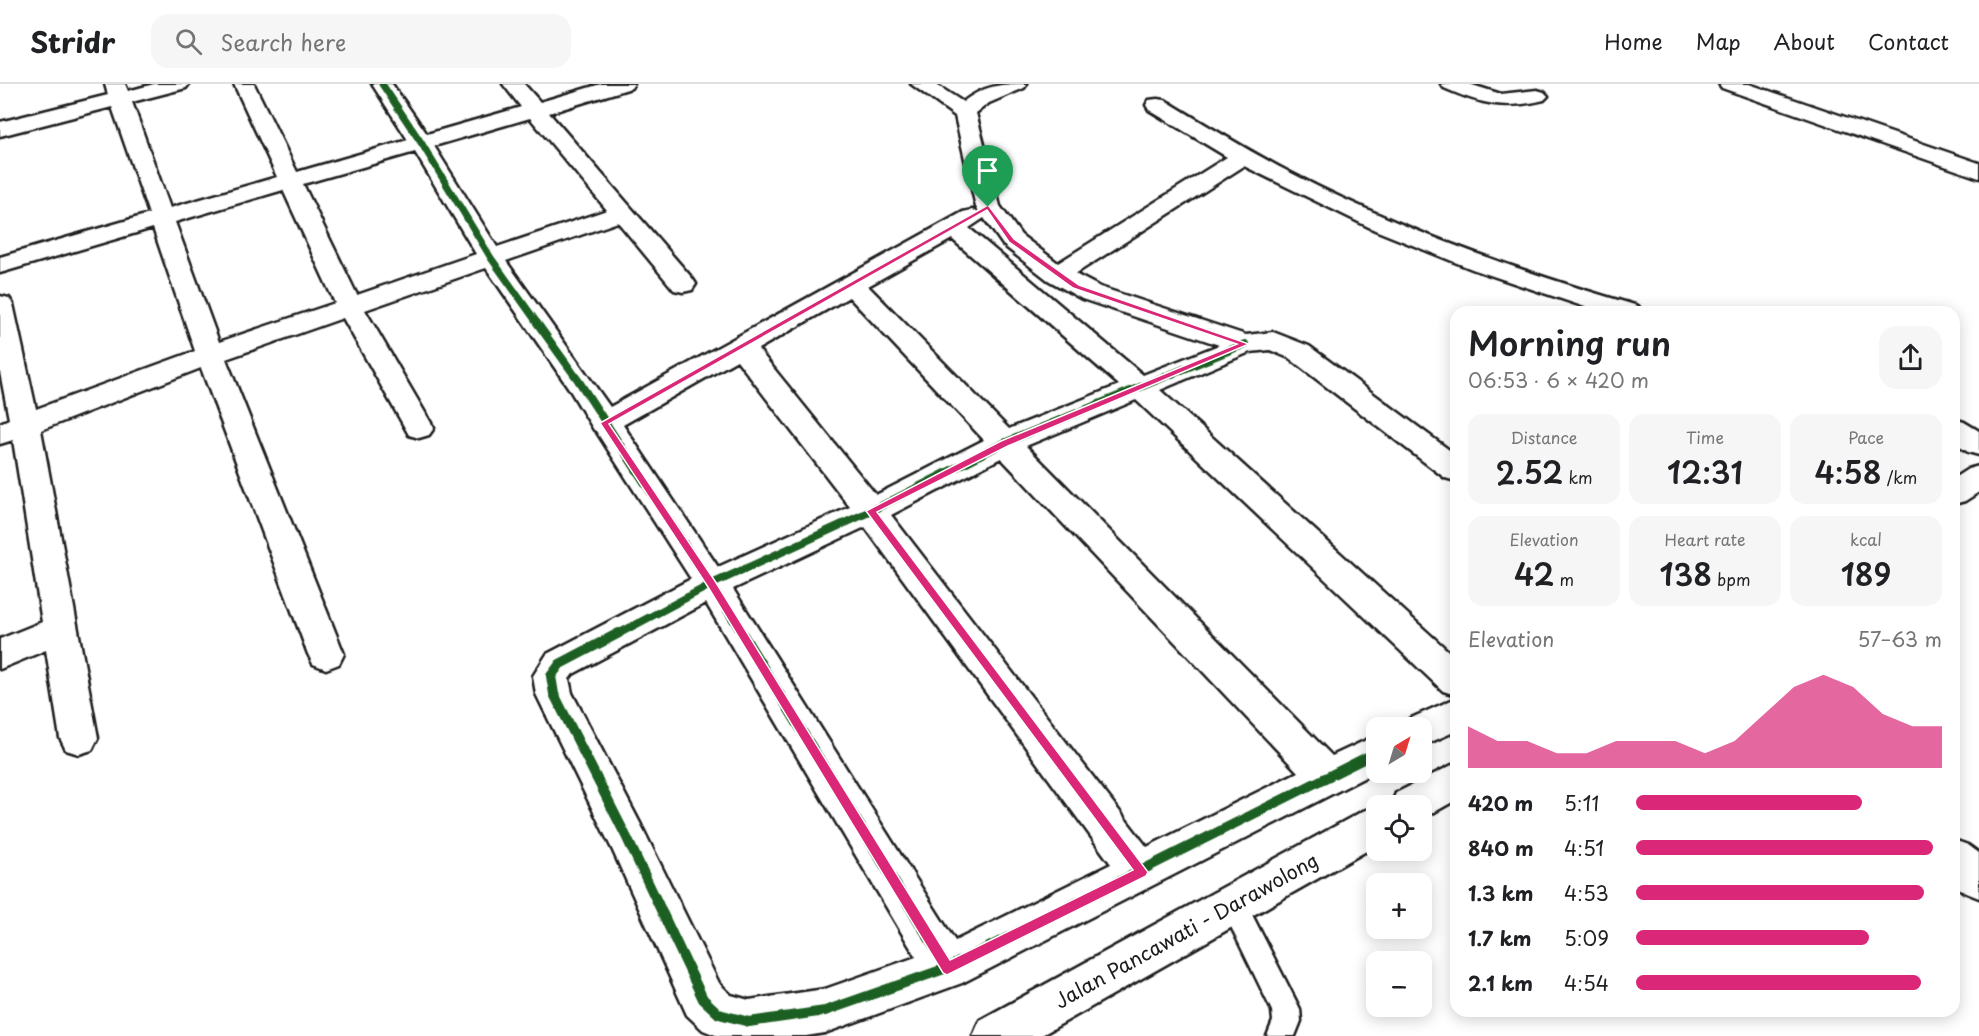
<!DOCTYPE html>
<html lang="en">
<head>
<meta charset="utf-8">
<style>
  :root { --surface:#fff; --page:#f6f6f6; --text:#202124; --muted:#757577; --line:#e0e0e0; --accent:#db2777 }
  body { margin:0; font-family:"Playpen Sans",sans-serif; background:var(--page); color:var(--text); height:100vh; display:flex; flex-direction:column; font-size:22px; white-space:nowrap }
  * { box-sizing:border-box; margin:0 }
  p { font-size:20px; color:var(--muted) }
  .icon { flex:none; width:33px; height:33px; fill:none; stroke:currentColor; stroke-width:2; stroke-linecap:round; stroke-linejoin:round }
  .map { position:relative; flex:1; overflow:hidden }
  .sheet { position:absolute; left:1450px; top:222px; width:510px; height:711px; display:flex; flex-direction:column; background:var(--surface); border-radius:18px; box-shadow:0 3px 15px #0003 }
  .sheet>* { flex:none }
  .needle { width:39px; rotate:38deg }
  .controls { position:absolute; left:1366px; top:633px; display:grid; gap:12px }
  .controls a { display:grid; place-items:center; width:66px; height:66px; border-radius:12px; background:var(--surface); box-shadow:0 3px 15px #0003; font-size:30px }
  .pin { position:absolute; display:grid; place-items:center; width:51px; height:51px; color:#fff; margin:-62px -26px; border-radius:50% 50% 50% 0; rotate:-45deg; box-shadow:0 0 6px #0007 }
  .pin .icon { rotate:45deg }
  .round { display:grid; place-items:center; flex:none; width:63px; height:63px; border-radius:18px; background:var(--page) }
  .summary { display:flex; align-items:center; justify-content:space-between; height:102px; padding:0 18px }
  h1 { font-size:33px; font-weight:600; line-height:45px }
  .metrics { display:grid; grid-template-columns:repeat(3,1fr); gap:9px; height:102px; padding:6px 18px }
  .metrics div { display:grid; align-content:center; border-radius:15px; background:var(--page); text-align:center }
  .metrics b { font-size:30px; font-weight:600 }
  .metrics small { font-size:16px; font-weight:400 }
  .metrics p { font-size:16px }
  .chart { height:168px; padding:12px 18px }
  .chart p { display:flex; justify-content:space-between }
  .chart svg { width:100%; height:108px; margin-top:6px; fill:var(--accent); opacity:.7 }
  ul { padding:0 18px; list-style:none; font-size:20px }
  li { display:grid; grid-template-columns:96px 72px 1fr; align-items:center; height:45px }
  li i { height:15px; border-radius:8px; background:var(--accent) }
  header { display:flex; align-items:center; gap:36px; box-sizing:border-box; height:84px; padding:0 30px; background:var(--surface); border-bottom:2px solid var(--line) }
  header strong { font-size:28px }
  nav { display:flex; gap:33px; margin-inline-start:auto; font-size:21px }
  .search { width:420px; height:54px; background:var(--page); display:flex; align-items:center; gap:15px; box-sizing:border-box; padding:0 21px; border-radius:18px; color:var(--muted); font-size:22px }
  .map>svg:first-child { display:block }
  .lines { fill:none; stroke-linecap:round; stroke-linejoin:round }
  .service-casing { stroke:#1c1c1c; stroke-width:5 }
  .minor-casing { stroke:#1c1c1c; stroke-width:5 }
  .tertiary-casing { stroke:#1c1c1c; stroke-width:5 }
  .service { fill:#fff; fill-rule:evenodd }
  .minor { fill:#fff; fill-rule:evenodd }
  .tertiary { fill:#fff; fill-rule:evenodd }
  .cycleway-far2-casing { stroke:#fff; stroke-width:10 }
  .cycleway-far1-casing { stroke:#fff; stroke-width:12 }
  .cycleway-casing { stroke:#fff; stroke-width:14 }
  .cycleway-far2 { stroke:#1b5e20; stroke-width:7 }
  .cycleway-far1 { stroke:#1b5e20; stroke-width:8 }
  .cycleway { stroke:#1b5e20; stroke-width:10 }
  .route { fill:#db2777; stroke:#fff; stroke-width:1.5; fill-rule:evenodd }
  .labels { text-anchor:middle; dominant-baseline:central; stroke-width:4.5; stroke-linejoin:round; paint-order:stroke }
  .near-street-label { font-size:20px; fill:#1c1c1c; stroke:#fff }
</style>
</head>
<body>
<header>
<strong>Stridr</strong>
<div class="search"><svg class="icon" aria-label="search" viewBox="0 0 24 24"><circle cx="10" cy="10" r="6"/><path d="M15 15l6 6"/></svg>Search here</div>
<nav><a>Home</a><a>Map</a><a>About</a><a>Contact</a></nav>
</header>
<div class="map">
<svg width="1979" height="952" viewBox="0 0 1979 952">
  <rect width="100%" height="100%" fill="#fff"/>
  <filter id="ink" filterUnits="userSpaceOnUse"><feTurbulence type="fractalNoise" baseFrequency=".0167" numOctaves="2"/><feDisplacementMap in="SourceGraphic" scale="12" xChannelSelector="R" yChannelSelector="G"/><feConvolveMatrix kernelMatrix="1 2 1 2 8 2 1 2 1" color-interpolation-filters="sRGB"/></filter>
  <g filter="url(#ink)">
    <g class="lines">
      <g class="service-casing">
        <polygon id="service" points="1233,807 1242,811 1300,925 1301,937 1295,952 1267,952 1273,937 1272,927 1220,820 1224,811"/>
      </g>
      <g class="minor-casing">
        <g id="minor">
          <path d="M105,0h20l3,7 26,-7h35l-3,4 -54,14 38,106 107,-31 -43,-93h20l43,88 111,-32 -36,-56h20l35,50 94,-27 -18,-23h21l16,18 61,-18h33l-3,4 -82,25 143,165 4,6 -4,6 -9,2 -9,-2 -56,-68 -112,39 104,146 353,-195 9,-2 7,2 -3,-5 -21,-91 -44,-32h24l28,18c21,-17 39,-18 64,-18l-3,4 -35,15 -13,10 24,93 21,29 37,28 169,-106 -78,-47 -3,-5 3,-5 8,-1 8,1c43,26 85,52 130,75 109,56 226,97 343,131l4,6h-42l-128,-43 -97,-39 -131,-64 -169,108 25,13 146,48 27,-3 36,14 147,109v26l-11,-3 -156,-120 -19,-8 -20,2 -90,38 296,268v37l-13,-4 -307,-291 -110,46 306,310 45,-21v36l-415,212 -137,50 -19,3h-88l-15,-6 -16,-15 -74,-164 -77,-157 -3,-18 14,-22 144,-75 -95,-148 -2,-1 -26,-43 -82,-119 -121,42 69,118 -5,7 -10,3 -10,-3 -66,-117 -117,41 118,295 -5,10 -13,5 -13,-5 -5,-10 -107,-286 -160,62 57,308 -6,12 -13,4 -13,-4 -6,-12 -14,-88 -46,19v-30l42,-17 -29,-182 -13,4v-21l9,-4 -9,-47v-76l9,2 4,6 23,105 159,-58 -42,-123 -153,45v-16l149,-43 -37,-107 -112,29v-14l108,-27zM530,34l77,92 -110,37 -63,-101zM415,68l61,102 -119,41 -54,-111zM283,106l52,113 -116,39 -44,-120zM984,134l19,27 45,35 34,19 137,46 -76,30 -174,-147zM952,155l167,146 -110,44 -141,-143zM849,213l135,143 -108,55 -118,-146zM737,276l113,147 -132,60 -95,-142zM1001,374l297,314 -151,75 -256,-332zM865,443l246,337 -156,77 -222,-352zM706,519l210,354 -91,32 -76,11 -18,-5 -12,-12 -78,-158 -69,-132 -3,-14 4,-5z"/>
          <path d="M1441,0h28l32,10 36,-4 7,2 4,4 -4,4c-40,10 -63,4 -100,-12z"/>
          <polygon points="1719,0 1749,0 1979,79 1979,94 1722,4"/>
          <polygon points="1954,335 1964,338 1979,347 1979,371 1968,368 1954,359"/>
          <polygon points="1456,614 1456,647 1422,662 1422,644 1405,644 1409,635"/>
          <polygon points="1954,756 1968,761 1979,769 1979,814 1964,808 1954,800"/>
        </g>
      </g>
      <g class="tertiary-casing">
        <g id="tertiary">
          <polygon points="1979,382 1979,408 1965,417 1954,420 1954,394 1968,385"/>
          <polygon points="1456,679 1456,716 1422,735 1422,722 1391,722 1396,709"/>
          <polygon points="1377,722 1377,761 1040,952 973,952 980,936 1363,727"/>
        </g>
      </g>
      <use href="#service" class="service"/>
      <use href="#minor" class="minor"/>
      <use href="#tertiary" class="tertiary"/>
      <g class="cycleway-far2-casing">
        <polyline id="cycleway-far2" points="382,0 422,60 491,174 538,240"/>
      </g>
      <g class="cycleway-far1-casing">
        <g id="cycleway-far1">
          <polyline points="537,239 578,296 743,551"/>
          <polyline points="616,551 712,500 871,427 1004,359 1245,260"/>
        </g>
      </g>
      <g class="cycleway-casing">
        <g id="cycleway">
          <polyline points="619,549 560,580 551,592 554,610 627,754 703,915 719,930 749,938 825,927 947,884 1377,668"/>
          <polyline points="742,549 947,884"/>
        </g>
      </g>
      <use href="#cycleway-far2" class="cycleway-far2"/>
      <use href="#cycleway-far1" class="cycleway-far1"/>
      <use href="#cycleway" class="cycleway"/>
    </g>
  </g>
  <path class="route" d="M988,121l26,34 65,46 170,59 -241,102 -131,66 271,360 -2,4 -199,99 -4,-2 -235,-386 -108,-164zM987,126l22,32 64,46 164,56 -236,97 -135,70 267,359 -183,90 -235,-379 -106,-157z"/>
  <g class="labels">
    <g class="near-street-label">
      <text transform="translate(1186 846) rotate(-29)">Jalan Pancawati - Darawolong</text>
    </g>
  </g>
</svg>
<div class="controls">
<a><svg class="needle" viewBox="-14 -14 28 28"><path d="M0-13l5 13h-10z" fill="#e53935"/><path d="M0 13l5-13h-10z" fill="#757577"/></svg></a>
<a><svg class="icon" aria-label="locate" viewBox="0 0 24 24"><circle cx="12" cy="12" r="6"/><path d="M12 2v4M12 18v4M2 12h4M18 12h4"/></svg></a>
<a>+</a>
<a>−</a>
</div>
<div class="pin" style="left:988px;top:123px;background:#1e9e55"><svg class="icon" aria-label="arrive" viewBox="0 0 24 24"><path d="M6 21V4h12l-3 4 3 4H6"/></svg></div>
<section class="sheet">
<div class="summary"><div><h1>Morning run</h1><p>06:53 · 6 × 420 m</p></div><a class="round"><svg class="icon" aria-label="share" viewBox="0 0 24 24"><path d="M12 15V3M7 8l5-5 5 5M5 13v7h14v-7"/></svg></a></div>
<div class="metrics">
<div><p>Distance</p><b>2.52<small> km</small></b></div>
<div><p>Time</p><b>12:31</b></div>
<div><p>Pace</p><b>4:58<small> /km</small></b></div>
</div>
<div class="metrics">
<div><p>Elevation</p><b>42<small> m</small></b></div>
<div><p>Heart rate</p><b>138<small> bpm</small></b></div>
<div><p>kcal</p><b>189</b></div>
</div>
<div class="chart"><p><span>Elevation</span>57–63 m</p>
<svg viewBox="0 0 160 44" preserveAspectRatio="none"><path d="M0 44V27L10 33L20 33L30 38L40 38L50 33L60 33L70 33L80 38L90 33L100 22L110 11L120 6L130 11L140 22L150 27L160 27V44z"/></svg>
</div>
<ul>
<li><b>420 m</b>5:11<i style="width:74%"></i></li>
<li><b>840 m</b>4:51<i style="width:97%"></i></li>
<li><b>1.3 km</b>4:53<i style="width:94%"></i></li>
<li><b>1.7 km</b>5:09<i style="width:76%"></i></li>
<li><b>2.1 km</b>4:54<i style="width:93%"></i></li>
</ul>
</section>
</div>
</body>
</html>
